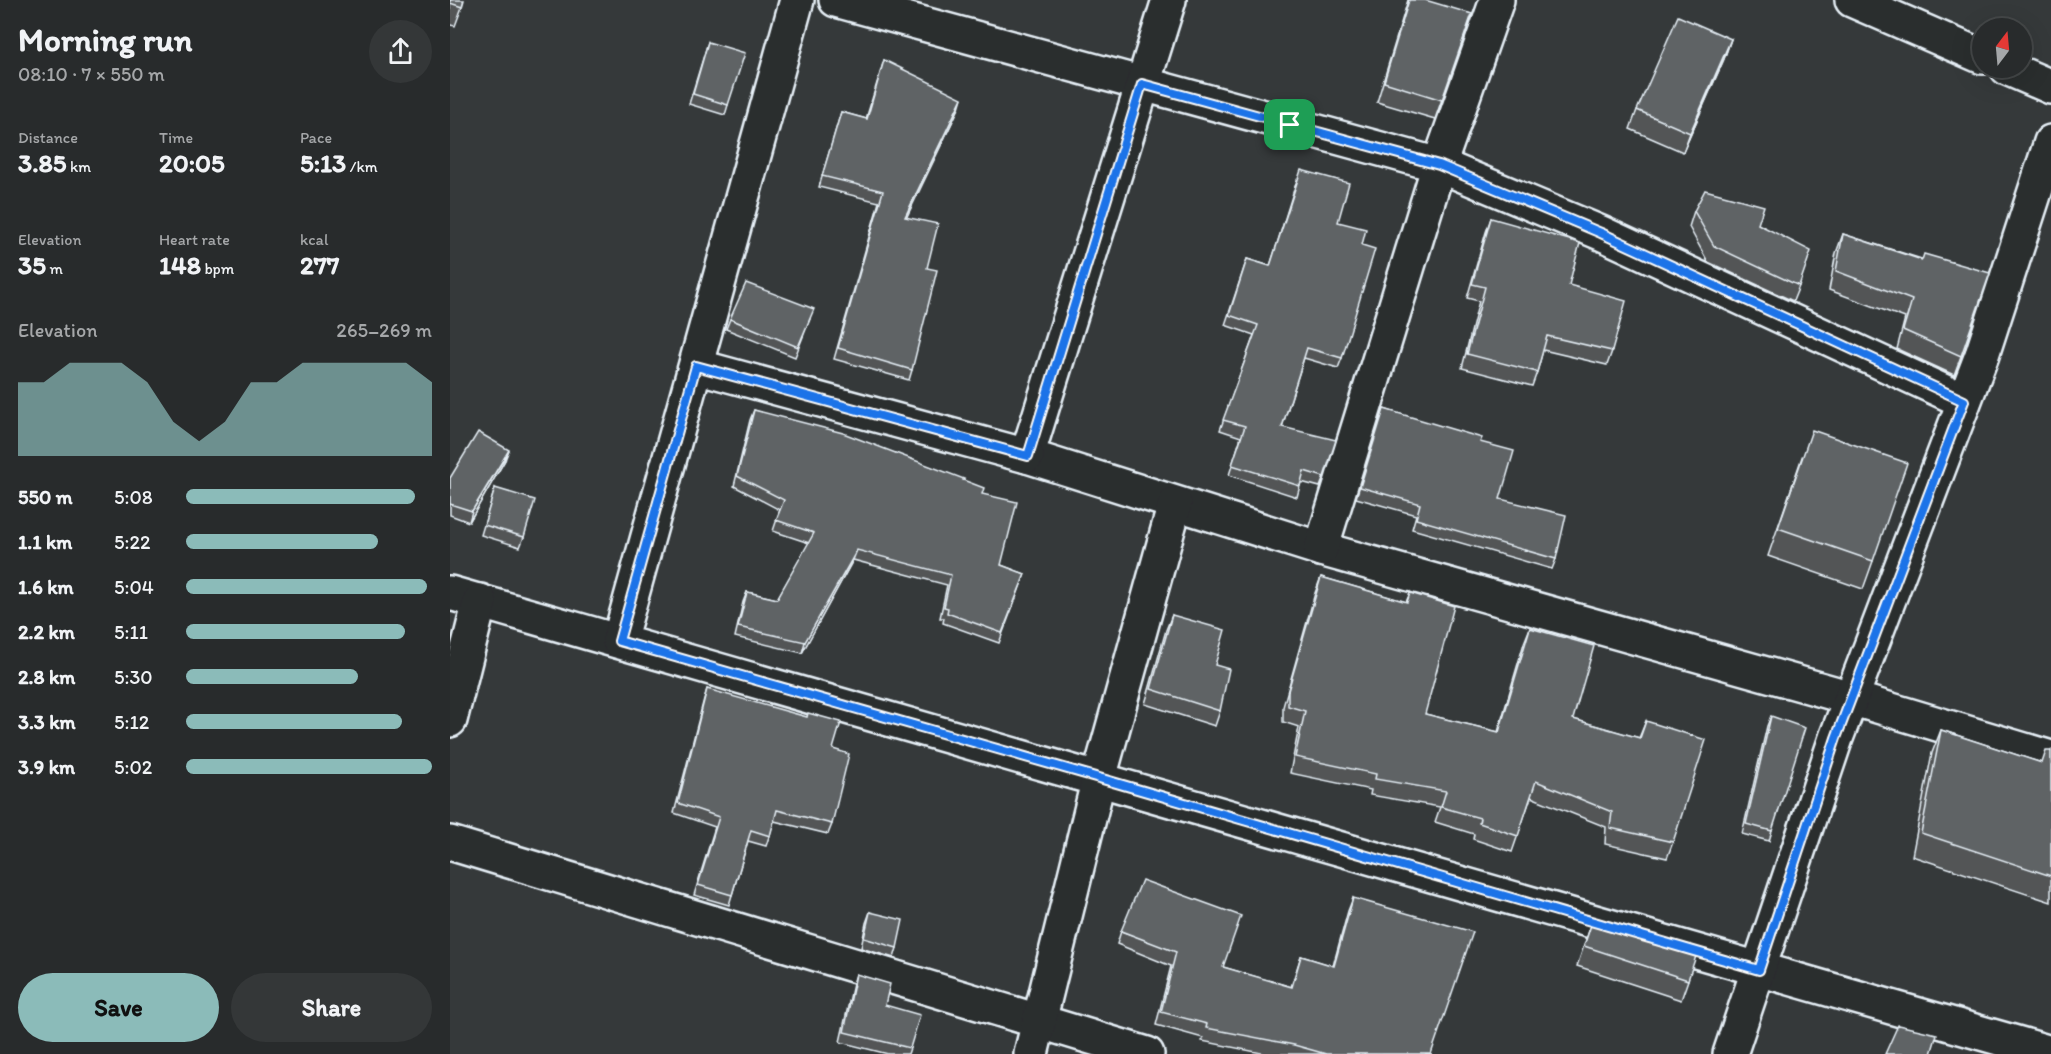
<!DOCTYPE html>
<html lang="en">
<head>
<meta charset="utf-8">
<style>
  :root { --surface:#282b2c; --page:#343738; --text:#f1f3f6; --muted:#a5a7a9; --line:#444748; --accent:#8bbbb9 }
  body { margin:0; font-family:Itim,sans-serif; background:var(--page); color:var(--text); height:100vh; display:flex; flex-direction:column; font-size:22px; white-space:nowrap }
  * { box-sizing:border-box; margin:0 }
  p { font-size:20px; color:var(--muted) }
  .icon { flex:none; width:33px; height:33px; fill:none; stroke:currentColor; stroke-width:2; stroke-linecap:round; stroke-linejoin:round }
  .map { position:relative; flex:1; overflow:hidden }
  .drawer { display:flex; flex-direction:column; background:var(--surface); width:450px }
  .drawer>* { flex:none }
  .needle { width:39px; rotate:16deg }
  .tools { position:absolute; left:1522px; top:18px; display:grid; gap:12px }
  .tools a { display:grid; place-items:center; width:60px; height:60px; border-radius:50%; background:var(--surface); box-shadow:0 6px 24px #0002,0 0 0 2px var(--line); font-size:30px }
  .pin { position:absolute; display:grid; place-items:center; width:51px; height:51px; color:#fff; margin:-26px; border-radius:12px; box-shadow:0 3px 9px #0006 }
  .round { display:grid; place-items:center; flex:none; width:63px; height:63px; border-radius:32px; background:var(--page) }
  .overview { display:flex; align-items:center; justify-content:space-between; height:102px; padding:0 18px }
  h1 { font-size:33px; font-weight:800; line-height:45px }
  .stats { display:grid; grid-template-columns:repeat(3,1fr); gap:9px; height:102px; padding:6px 18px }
  .stats div { display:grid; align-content:center }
  .stats b { font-size:26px; font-weight:800 }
  .stats small { font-size:16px; font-weight:400 }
  .stats p { font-size:16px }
  .chart { height:168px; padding:12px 18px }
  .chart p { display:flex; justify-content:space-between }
  .chart svg { width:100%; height:108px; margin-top:6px; fill:var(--accent); opacity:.7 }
  .primary-button { display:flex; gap:12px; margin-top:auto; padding:12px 18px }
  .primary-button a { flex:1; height:69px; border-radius:36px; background:var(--accent); color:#111; font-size:24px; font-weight:800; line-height:69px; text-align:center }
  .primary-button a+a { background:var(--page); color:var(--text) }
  ul { padding:0 18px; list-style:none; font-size:20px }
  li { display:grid; grid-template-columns:96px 72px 1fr; align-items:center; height:45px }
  li i { height:15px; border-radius:8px; background:var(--accent) }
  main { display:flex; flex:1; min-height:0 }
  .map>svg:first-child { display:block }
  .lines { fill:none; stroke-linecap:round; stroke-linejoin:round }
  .street-casing { stroke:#e8f1f8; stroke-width:38 }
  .street { stroke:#2a2d2e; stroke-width:33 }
  .wall { fill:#525557; stroke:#e8f1f8; stroke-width:1.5 }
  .shaded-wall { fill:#424547; stroke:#e8f1f8; stroke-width:1.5 }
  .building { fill:#5f6365; stroke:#e8f1f8; stroke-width:1.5 }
  .route-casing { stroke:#fff; stroke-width:12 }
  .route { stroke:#1a73e8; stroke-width:8 }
</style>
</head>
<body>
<main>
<section class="drawer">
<div class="overview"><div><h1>Morning run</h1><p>08:10 · 7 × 550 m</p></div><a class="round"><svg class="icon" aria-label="share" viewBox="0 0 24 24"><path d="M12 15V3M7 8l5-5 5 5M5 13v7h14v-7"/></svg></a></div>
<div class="stats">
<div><p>Distance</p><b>3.85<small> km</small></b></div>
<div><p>Time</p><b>20:05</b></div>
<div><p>Pace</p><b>5:13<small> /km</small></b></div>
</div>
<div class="stats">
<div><p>Elevation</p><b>35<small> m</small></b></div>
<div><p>Heart rate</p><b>148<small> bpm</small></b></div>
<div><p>kcal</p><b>277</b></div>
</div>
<div class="chart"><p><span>Elevation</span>265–269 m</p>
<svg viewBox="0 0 160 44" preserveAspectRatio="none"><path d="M0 44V14L10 14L20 6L30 6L40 6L50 14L60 30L70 38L80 30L90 14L100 14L110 6L120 6L130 6L140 6L150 6L160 14V44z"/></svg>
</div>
<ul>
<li><b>550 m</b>5:08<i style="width:93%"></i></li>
<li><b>1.1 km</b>5:22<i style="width:78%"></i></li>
<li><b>1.6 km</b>5:04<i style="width:98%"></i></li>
<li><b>2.2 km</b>5:11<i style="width:89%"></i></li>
<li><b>2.8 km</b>5:30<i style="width:70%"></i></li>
<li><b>3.3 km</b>5:12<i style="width:88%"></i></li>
<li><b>3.9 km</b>5:02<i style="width:100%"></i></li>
</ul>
<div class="primary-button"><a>Save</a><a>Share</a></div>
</section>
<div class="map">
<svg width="1601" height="1054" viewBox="0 0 1601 1054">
  <rect width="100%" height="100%" fill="#35393a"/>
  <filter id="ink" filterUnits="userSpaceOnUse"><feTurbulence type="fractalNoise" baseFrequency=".0167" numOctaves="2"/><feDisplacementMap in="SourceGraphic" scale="12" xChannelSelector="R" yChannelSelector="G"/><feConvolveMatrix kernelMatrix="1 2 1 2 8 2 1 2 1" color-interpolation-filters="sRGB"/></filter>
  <g filter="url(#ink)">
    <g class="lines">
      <g class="street-casing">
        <g id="street">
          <polyline points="386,0 989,165 1151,233 1514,401"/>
          <polyline points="719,0 577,456 871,549 1401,698 1601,758"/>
          <polyline points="1402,0 1533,57"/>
          <polyline points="1557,68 1601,87"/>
          <polyline points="246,366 577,456"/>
          <polyline points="871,549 989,165 1047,0"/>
          <polyline points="0,593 1601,1053"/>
          <polyline points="169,641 347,0"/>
          <polyline points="0,720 30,601"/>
          <polyline points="0,843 697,1054"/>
          <polyline points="581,1054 649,778 725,504"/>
          <polyline points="1280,1054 1386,738 1532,355 1601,142"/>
        </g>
      </g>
      <use href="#street" class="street"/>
    </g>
    <g class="wall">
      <polygon points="0,0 12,7 5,26 0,25"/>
      <polygon points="958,0 1022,14 985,119 927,102"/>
      <polygon points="1281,39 1274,59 1233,152 1180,129 1187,110"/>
      <polygon points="258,42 278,105 275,115 239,104"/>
      <polygon points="434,60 509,108 456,217 477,268 462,370 459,380 384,359 429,202 369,187 391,112 416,119"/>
      <polygon points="847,180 888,222 912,245 892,358 888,368 854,358 832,427 874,477 870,487 851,482 847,497 779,475 791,437 770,430 804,335 775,325 797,259 820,266"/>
      <polygon points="1244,211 1308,224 1349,286 1343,301 1258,262 1239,227"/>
      <polygon points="1041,218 1119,285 1162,351 1157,365 1093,350 1087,372 1082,386 1012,368 1029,301 1017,298 1036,232"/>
      <polygon points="1393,234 1472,259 1511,356 1504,375 1447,349 1455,318 1379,290 1386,253"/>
      <polygon points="280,319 360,319 345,357 276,329"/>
      <polygon points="934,409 1030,442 1050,499 1106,559 1102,569 962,529 966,515 906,498"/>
      <polygon points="304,410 513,480 532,494 551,565 575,574 549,643 493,623 494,618 490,618 497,585 403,560 352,653 285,637 293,602 297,592 327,599 359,543 323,531 330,510 284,486 300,420"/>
      <polygon points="1352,457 1423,561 1413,589 1318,556"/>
      <polygon points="55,460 19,522 0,515 0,478"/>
      <polygon points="45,488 74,537 70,547 31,535"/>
      <polygon points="871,577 956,602 960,593 975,714 1048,732 1074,643 1080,628 1123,719 1189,738 1196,721 1223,842 1217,858 1155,844 1156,827 1081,797 1062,852 1023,839 1024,834 985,822 990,807 920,795 921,790 840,773 849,727 833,722 833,707 865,593"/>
      <polygon points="722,615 765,665 770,711 765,726 695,704 716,630"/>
      <polygon points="257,689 383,749 382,824 378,834 324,821 316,846 298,841 279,905 244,895 265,827 224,813 254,699"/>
      <polygon points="1321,716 1322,831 1319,841 1292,834 1317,726"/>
      <polygon points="1491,730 1592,763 1601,751 1601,902 1462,856 1482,753"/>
      <polygon points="903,898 981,1054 816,1054 752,1041 753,1038 706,1025 721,966 667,944 671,931 773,967 841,987 851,956 883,966 898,911"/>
      <polygon points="420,912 447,948 444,958 411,948 416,923"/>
      <polygon points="1143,919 1238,980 1231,1000 1127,966"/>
      <polygon points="406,974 435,1005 460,1048 458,1054 438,1054 390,1042 403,984"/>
    </g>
    <g class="shaded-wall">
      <polygon points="1281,39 1274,59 1233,152 1240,133"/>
      <polygon points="512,98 509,108 452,227 455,217"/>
      <polygon points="59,450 55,460 19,522 22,511"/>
      <polygon points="407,550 403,560 352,653 355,642"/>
    </g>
    <g class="building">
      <polygon points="0,0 14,0 12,7 0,3"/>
      <polygon points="959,0 975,0 1022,14 992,100 934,82"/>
      <polygon points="1228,16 1281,39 1240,133 1187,110"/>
      <polygon points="258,42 295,53 278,105 243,94"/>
      <polygon points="434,60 512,98 455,217 488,224 477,268 487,270 462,370 388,348 433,191 372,176 391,112 417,119"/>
      <polygon points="851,170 899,183 888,222 916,229 912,245 925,249 892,358 857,348 832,427 886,440 874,477 854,471 850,486 782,465 795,426 773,420 808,325 779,315 797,259 820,266"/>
      <polygon points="1255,190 1314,206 1308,224 1361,251 1349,286 1264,246 1244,211"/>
      <polygon points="1041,218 1130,243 1119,285 1176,301 1162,351 1097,336 1087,372 1017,354 1035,287 1022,284"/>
      <polygon points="1393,234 1472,260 1474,254 1540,273 1511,356 1453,330 1462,300 1386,271"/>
      <polygon points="296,283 364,309 348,347 280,319"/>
      <polygon points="934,409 1032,438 1030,442 1064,451 1050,499 1116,515 1106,559 966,519 970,504 910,487"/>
      <polygon points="304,410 393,433 514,479 513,480 534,488 532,494 567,502 551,565 575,574 552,633 497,613 498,608 494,607 501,575 407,550 355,642 288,627 297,592 327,599 364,533 326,520 334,500 287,476"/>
      <polygon points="1362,430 1457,463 1423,561 1328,528"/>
      <polygon points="28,432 59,450 22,511 0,504 0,478"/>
      <polygon points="45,488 85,500 74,537 34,525"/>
      <polygon points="871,577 957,602 960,593 1004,606 975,714 1049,732 1080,628 1144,646 1123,719 1190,738 1196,721 1256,740 1223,842 1160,828 1162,812 1086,781 1068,836 1029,823 1030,818 991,807 996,791 925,779 926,774 845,757 855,711 838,706 838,691"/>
      <polygon points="722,615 775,630 765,665 779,669 770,711 701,689"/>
      <polygon points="257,689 357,717 358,713 391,722 383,749 399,754 382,824 327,810 320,836 301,830 282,895 248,885 269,817 228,803"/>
      <polygon points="1321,716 1355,728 1322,831 1296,824"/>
      <polygon points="1491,730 1592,763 1596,751 1601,751 1601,876 1471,833"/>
      <polygon points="692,880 791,916 773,967 842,987 851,956 884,966 903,898 1023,932 981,1054 876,1054 844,1045 756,1028 757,1024 711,1012 726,952 671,931"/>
      <polygon points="420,912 453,920 447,948 414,938"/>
      <polygon points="1143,919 1248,950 1238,980 1134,946"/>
      <polygon points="406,974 440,984 435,1005 470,1015 460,1048 394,1032"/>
      <polygon points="1448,1025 1487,1034 1481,1054 1435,1054"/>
    </g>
  </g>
  <g class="lines" filter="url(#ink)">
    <g class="route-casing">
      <polygon id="route" points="692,84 989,165 1151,233 1514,401 1386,738 1309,970 649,778 169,641 246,366 578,456"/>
    </g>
    <use href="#route" class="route"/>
  </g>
</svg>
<div class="tools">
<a><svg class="needle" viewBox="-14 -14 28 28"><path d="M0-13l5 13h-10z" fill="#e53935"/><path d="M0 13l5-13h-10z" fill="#a5a7a9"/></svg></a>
</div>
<div class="pin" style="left:840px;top:125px;background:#1e9e55"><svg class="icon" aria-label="arrive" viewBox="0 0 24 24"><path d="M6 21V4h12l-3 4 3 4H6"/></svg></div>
</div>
</main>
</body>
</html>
